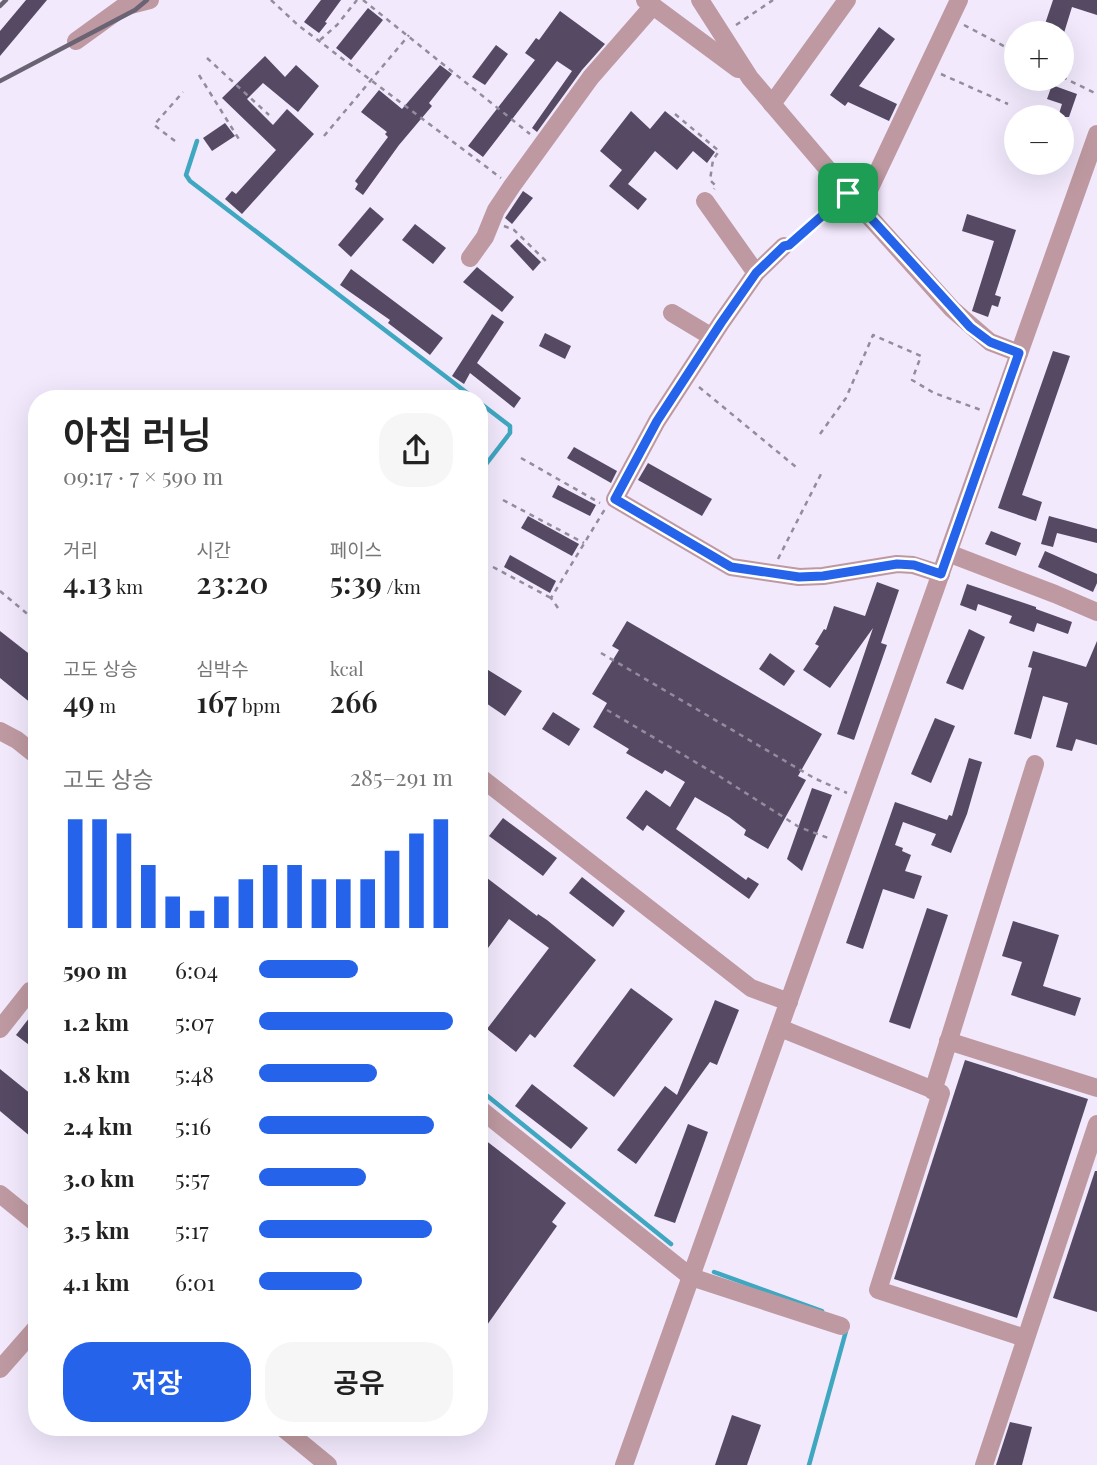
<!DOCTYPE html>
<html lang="ko">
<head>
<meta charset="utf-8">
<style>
  :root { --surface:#fff; --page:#f6f6f6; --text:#222; --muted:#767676; --accent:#2563eb }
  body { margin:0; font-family:"Playfair Display","Noto Sans KR",serif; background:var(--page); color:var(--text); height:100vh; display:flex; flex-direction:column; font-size:26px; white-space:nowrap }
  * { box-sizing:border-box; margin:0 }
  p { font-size:23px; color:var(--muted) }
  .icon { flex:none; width:38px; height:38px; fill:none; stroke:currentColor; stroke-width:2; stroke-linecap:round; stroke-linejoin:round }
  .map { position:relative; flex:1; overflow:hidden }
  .side { position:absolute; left:28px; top:390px; width:460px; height:1046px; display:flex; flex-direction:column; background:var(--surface); border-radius:28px; box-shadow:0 7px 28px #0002 }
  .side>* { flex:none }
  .controls { position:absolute; left:1004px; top:21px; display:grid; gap:14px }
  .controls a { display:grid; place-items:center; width:70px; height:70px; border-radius:50%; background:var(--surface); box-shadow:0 7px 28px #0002; font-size:35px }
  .pin { position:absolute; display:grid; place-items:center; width:60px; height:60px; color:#fff; margin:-30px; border-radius:14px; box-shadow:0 4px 10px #0006 }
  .round { display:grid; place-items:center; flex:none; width:74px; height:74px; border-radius:28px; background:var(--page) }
  .overview { display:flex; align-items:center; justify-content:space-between; height:119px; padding:0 35px }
  h1 { font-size:38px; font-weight:600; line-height:52px }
  .metrics { display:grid; grid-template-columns:repeat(3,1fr); gap:10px; height:119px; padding:7px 35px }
  .metrics div { display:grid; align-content:center }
  .metrics b { font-size:30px; font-weight:600 }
  .metrics small { font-size:19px; font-weight:400 }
  .metrics p { font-size:19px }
  .chart { height:196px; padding:14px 35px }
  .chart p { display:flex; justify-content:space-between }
  .chart svg { width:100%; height:126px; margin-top:7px; stroke:var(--accent); stroke-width:6 }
  .action { display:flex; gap:14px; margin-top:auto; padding:14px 35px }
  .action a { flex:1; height:80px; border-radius:28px; background:var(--accent); color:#fff; font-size:28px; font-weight:600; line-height:80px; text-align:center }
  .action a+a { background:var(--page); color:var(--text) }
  ul { padding:0 35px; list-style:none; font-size:23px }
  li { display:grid; grid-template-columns:112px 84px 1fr; align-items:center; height:52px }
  li i { height:18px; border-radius:9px; background:var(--accent) }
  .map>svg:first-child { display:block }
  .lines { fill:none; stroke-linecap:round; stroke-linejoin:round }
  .stream { stroke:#3fa7c0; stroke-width:4.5 }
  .building { fill:#554964 }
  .path { stroke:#938c9d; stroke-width:2.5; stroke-dasharray:5 5; stroke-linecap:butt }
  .minor { stroke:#be99a1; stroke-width:18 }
  .rail { stroke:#6a6373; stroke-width:4.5 }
  .route-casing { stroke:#fff; stroke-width:14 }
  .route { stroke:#2563eb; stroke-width:9 }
</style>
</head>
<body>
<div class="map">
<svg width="1097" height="1465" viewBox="0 0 1097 1465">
  <rect width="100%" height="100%" fill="#f2e9fd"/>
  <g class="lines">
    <g class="stream">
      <polyline points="197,141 186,175 190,181 475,399"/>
      <polyline points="480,403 510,426 510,433 480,472"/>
      <polyline points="480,1090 671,1244"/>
      <polyline points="714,1272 822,1311"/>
      <polyline points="809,1465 846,1331"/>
    </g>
  </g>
  <g class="building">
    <polygon points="26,0 47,0 0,56 0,31"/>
    <polygon points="321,0 341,0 325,22 327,23 319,33 304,22"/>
    <polygon points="1053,0 1097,0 1097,15 1072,7 1064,33 1042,33"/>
    <polygon points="368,8 383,20 351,60 336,48"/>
    <polygon points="560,11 605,44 582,70 537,132 532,128 572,71 557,61 483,157 468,146 535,60 525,53 536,38 539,40"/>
    <polygon points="879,27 895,39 859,86 897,104 889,121 848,102 845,106 830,95"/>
    <polygon points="496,45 508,54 485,85 472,77"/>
    <polygon points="265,56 285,77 296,65 319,86 298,112 263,83 247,99 273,125 287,109 314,134 242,214 225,199 232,191 236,194 276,150 222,98"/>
    <polygon points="440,65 452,74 429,103 432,106 399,145 363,195 355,189 358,184 355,181 388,137 385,134 387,132 361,112 379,90 402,109"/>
    <polygon points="1052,85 1077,94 1069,117 1058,117 1062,104 1047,99"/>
    <polygon points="631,111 650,129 665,111 715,152 707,163 693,151 677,170 655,151 628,184 647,199 638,210 609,186 622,170 600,151"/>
    <polygon points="225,123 235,136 212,151 203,138"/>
    <polygon points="523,191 533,198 512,224 505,218"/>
    <polygon points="370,207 384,219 351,257 338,245"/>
    <polygon points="967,214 1016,230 995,295 1001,297 998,307 992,305 988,317 972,311 994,241 962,231"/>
    <polygon points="415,224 446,248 433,264 402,240"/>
    <polygon points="517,239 541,262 533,271 510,246"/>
    <polygon points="477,267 514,297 502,312 463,282"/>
    <polygon points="351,269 443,338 430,355 388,323 390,320 340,285"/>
    <polygon points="492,314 504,322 477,363 521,398 514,408 470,373 464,384 452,376"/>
    <polygon points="545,333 571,346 565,359 539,346"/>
    <polygon points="1053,351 1070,356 1022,495 1042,502 1036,521 998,508"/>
    <polygon points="574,447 617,471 611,483 567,458"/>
    <polygon points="648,463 712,499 702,516 638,480"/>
    <polygon points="558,485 596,505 590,516 552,497"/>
    <polygon points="528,516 579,544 572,556 521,528"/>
    <polygon points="1049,516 1097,529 1097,543 1057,533 1053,547 1041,544"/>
    <polygon points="991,531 1021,543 1016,556 985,544"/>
    <polygon points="1045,551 1097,574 1097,583 1093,592 1038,567"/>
    <polygon points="510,555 556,581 550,593 504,567"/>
    <polygon points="877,582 899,590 881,643 887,645 854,740 837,734 873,628 830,688 803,670 819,646 815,644 824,629 826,630 834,606 865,616"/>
    <polygon points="967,584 1036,607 1036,609 1072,622 1068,634 1037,623 1034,632 1009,623 1012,616 978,604 976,611 960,605"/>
    <polygon points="627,621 822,734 798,776 806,780 768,849 744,835 746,830 729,817 695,797 676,829 746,880 748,877 759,884 749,899 647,825 643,831 626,818 646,790 670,807 685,782 665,770 662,774 626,753 629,749 593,727 607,703 592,694 619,650 612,646"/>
    <polygon points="969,629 985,637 963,690 946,683"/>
    <polygon points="0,631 37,660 37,708 0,678"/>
    <polygon points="1097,641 1097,745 1076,739 1072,751 1056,747 1068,703 1043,696 1031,739 1014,734 1032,668 1028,667 1033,651 1086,667"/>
    <polygon points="770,653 795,671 784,686 759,669"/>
    <polygon points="480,665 522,691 505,716 480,699"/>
    <polygon points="553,712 580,729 569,746 542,729"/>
    <polygon points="935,718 955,726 931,783 911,774"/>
    <polygon points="969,758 982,762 967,814 951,853 931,845 936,834 903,822 895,845 903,848 902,851 911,855 905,871 922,876 914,899 883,889 863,949 846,943 895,802 947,820 949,815 952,816"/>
    <polygon points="812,788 832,795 802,871 787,859"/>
    <polygon points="503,818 557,858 543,876 489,836"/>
    <polygon points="582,877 625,911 613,927 569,893"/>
    <polygon points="487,878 537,916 538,914 547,920 596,960 535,1038 530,1034 516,1052 487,1029 549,948 509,919 480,959 480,887"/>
    <polygon points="927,908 948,915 910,1029 889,1022"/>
    <polygon points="1013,921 1059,935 1043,986 1081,998 1075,1016 1011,995 1022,962 1002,956"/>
    <polygon points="631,988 673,1019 614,1097 573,1066"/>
    <polygon points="715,1000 739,1010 717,1065 710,1062 636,1164 617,1150 665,1086 677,1095"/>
    <polygon points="37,1008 37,1051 16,1035"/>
    <polygon points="965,1060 1088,1099 1017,1318 894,1279"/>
    <polygon points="0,1069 37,1099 37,1142 0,1111"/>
    <polygon points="532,1084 588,1128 571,1149 515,1106"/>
    <polygon points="688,1124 708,1132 675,1223 654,1216"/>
    <polygon points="480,1136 566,1203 552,1222 557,1226 480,1335"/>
    <polygon points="1095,1171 1097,1171 1097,1312 1053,1298"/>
    <polygon points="732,1415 761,1425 747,1465 715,1465"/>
    <polygon points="1010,1422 1032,1427 1022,1465 996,1465"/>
  </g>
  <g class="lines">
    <g class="path">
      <polyline points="271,0 299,26 501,178"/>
      <polyline points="363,0 530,134"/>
      <polyline points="736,25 773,0"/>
      <polyline points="964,25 1017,53"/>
      <polyline points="320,40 337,25 357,0"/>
      <polyline points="207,58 269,115"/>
      <polyline points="941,74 1008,104"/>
      <polyline points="199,75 240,141"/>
      <polyline points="1062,77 1097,94"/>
      <polyline points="675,114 719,151 713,160 710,180 716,186 714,189"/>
      <polyline points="324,136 409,35"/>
      <polyline points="175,141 154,125 183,92"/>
      <polyline points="504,226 514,230 547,262"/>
      <polyline points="798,237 837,202"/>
      <polyline points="699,387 796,467"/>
      <polyline points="820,434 846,398 873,335 921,356 912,380 934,393 981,410"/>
      <polyline points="521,458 600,503"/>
      <polyline points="503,500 584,543"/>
      <polyline points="778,559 821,474"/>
      <polyline points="493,567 551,598"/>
      <polyline points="0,591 37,622"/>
      <polyline points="558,608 551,598 605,509"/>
      <polyline points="601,653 814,778 847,793"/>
      <polyline points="607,710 719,776 799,827 831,839"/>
    </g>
    <g class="minor">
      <polyline points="645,0 738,69"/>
      <polyline points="700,0 750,78 848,193 952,309 990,342 1019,353"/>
      <polyline points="76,41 123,7 150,0"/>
      <polyline points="772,104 847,0"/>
      <polyline points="705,201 756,273"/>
      <polyline points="861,207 959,0"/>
      <polyline points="784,246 756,273 721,323 657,421 615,499 731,567 799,577 823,576 897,564 913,565 941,574"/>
      <polyline points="470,258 485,237 496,210 512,186 591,77 653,6"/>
      <polyline points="672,313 712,337"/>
      <polyline points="948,553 1055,594 1097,612"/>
      <polyline points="0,731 17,740 37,756"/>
      <polyline points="480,777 751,988 789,1002"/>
      <polyline points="780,1028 941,1093 878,1290 1025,1338"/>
      <polyline points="0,1029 30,991 37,996"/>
      <polyline points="948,1041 1097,1088"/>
      <polyline points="933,1091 1035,764"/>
      <polyline points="480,1109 691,1277 841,1326"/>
      <polyline points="0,1194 37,1224"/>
      <polyline points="0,1369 37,1327"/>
      <polyline points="283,1428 328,1465"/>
      <polyline points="624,1465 1097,134"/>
      <polyline points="984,1465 1097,1124"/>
    </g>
    <g class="rail">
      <polyline points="0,6 6,0"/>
      <polyline points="0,81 135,10 147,0"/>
    </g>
  </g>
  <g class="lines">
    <g class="route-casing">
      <polygon id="route" points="848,193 970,327 990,342 1019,353 941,574 914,565 897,564 823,576 799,577 731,567 615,499 657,421 721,323 756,273 784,246 789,245"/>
    </g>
    <use href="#route" class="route"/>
  </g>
</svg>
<div class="controls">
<a>+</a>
<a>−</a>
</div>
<div class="pin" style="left:848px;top:193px;background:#1e9e55"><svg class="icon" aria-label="arrive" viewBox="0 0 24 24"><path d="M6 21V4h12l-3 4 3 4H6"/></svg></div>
<section class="side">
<div class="overview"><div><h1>아침 러닝</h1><p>09:17 · 7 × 590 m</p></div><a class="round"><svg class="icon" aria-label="share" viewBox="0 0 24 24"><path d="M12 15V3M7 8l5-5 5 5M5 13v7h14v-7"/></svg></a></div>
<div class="metrics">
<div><p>거리</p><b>4.13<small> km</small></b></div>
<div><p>시간</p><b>23:20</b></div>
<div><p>페이스</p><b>5:39<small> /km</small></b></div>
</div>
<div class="metrics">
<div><p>고도 상승</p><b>49<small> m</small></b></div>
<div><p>심박수</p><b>167<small> bpm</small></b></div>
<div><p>kcal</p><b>266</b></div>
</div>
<div class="chart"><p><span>고도 상승</span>285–291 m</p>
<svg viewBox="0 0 160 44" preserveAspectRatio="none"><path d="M5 44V6M15 44V6M25 44V11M35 44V22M45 44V33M55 44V38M65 44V33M75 44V27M85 44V22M95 44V22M105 44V27M115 44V27M125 44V27M135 44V17M145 44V11M155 44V6"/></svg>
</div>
<ul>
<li><b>590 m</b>6:04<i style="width:51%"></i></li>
<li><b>1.2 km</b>5:07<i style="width:100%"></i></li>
<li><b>1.8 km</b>5:48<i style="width:61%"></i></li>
<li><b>2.4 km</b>5:16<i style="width:90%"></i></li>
<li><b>3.0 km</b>5:57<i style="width:55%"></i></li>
<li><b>3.5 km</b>5:17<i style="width:89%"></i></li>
<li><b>4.1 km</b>6:01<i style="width:53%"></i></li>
</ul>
<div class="action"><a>저장</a><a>공유</a></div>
</section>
</div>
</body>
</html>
